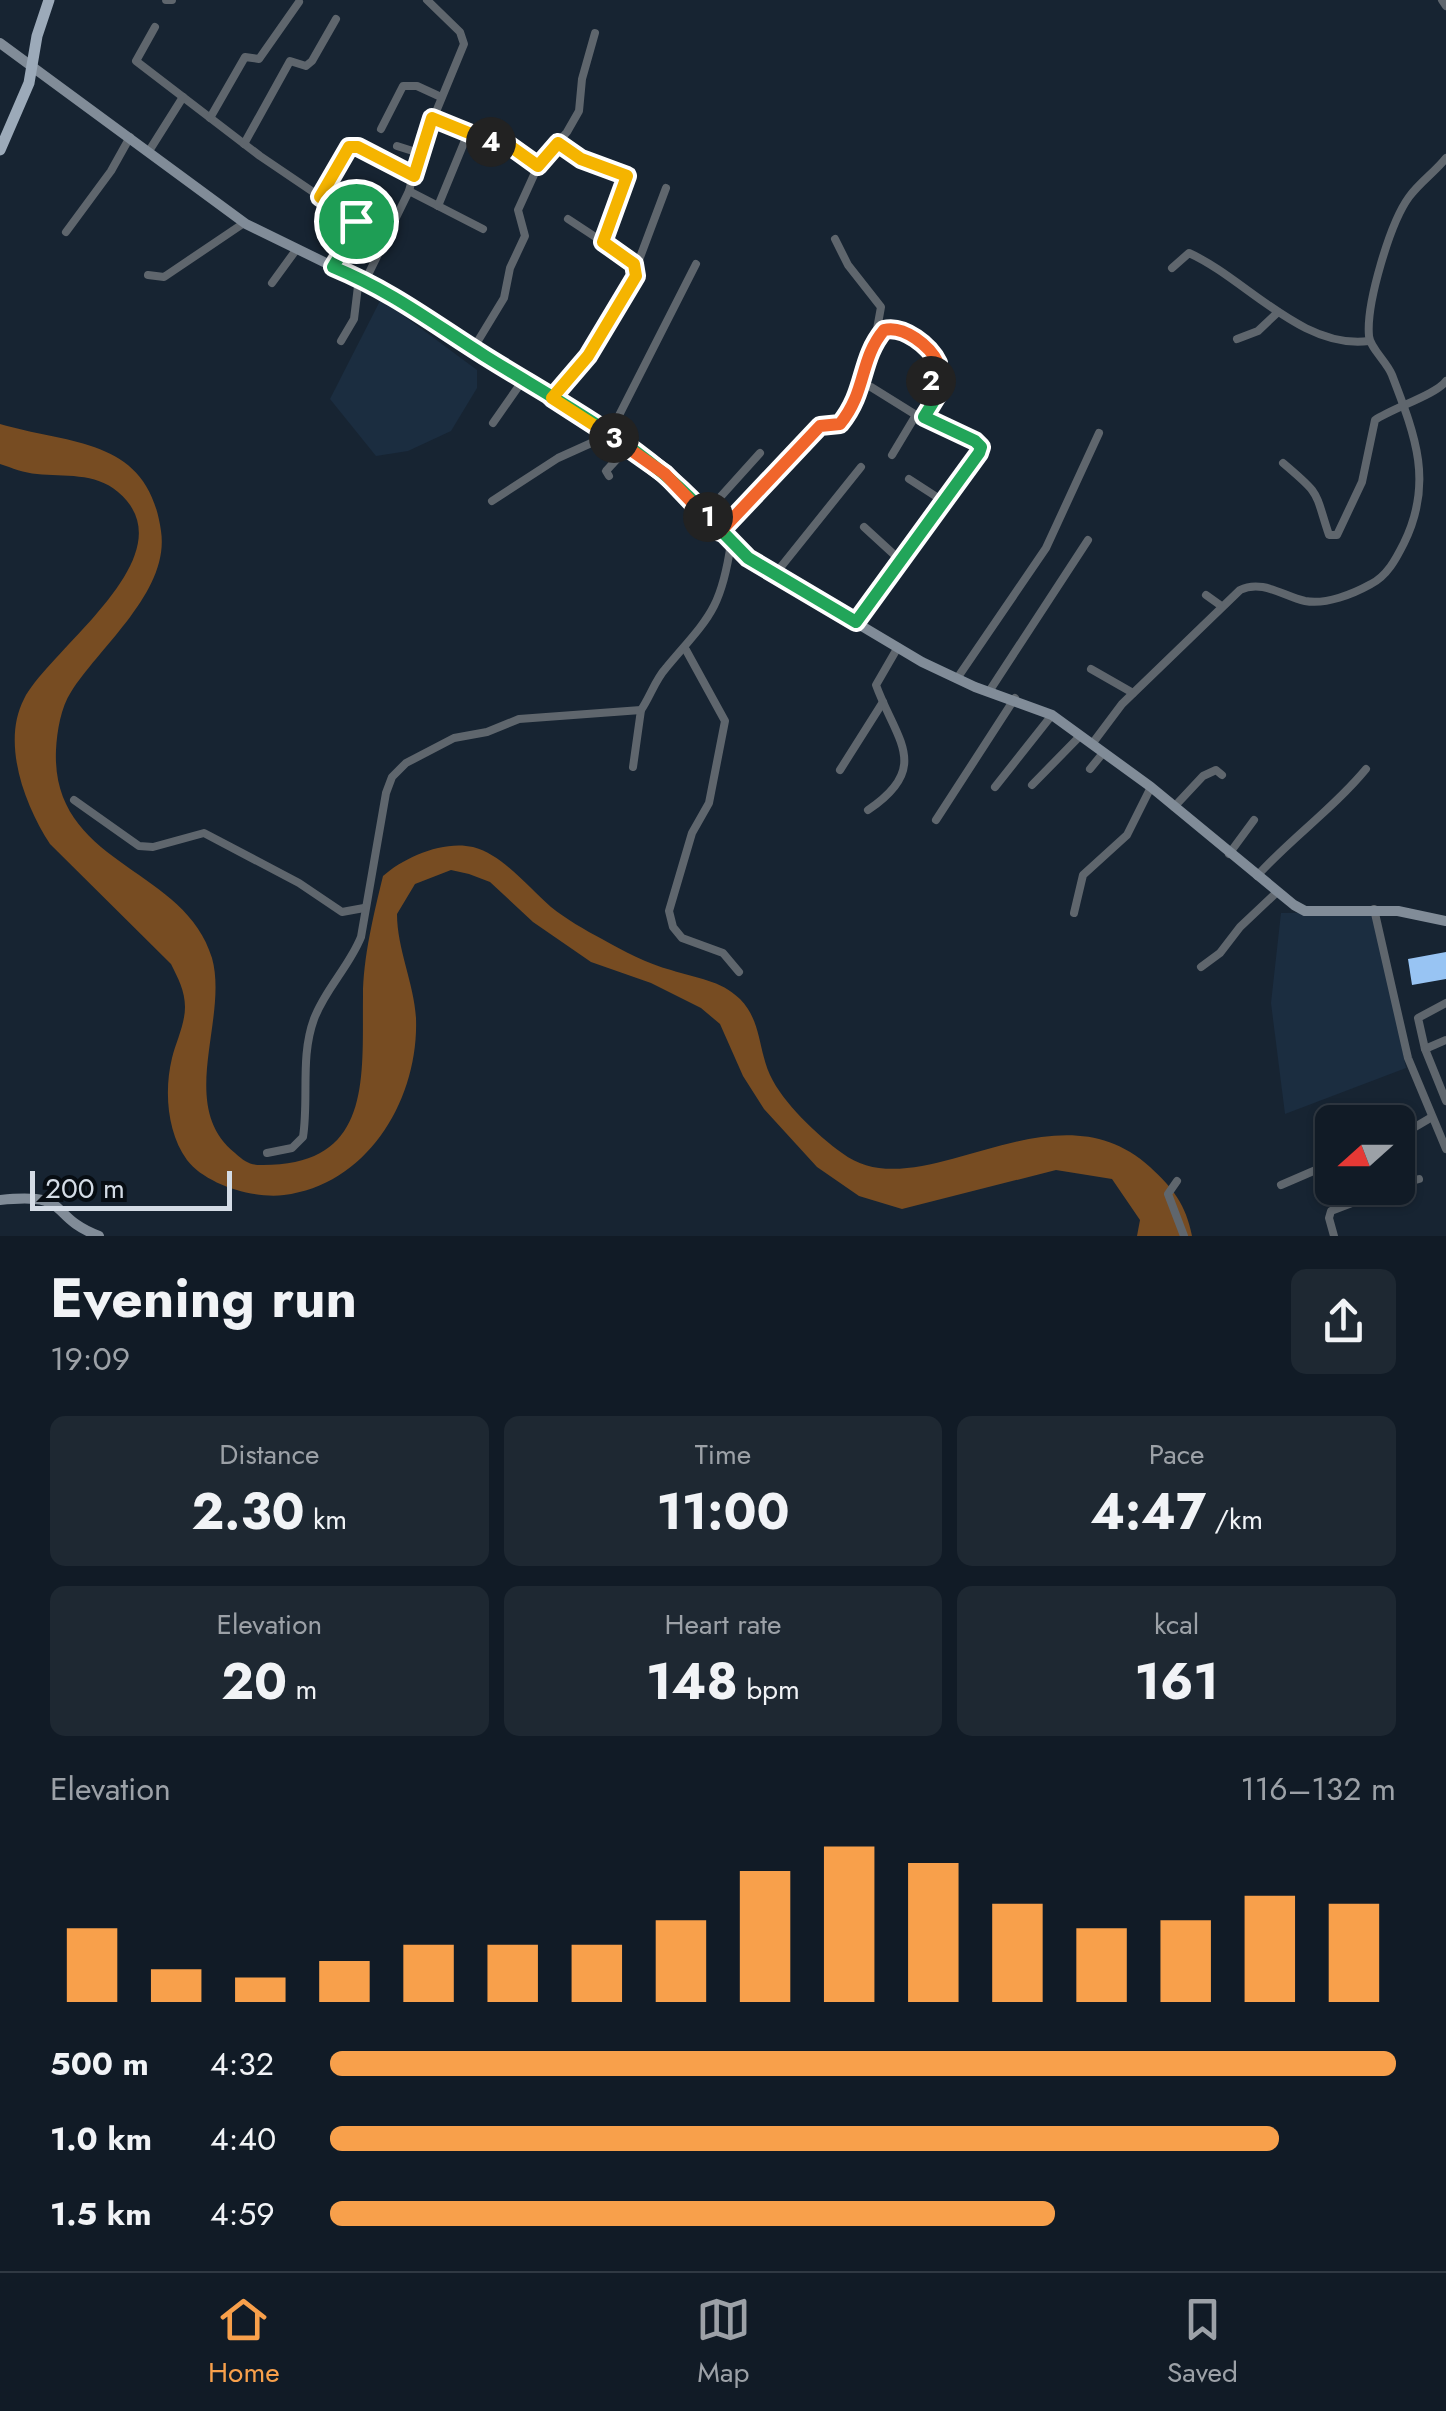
<!DOCTYPE html>
<html lang="en">
<head>
<meta charset="utf-8">
<style>
  :root { --surface:#111b26; --page:#1e2832; --text:#f1f3f6; --muted:#9ca1a7; --line:#303943; --accent:#f8a04b }
  body { margin:0; font-family:Jost,sans-serif; background:var(--page); color:var(--text); height:100vh; display:flex; flex-direction:column; font-size:38px; white-space:nowrap }
  * { box-sizing:border-box; margin:0 }
  p { font-size:32px; color:var(--muted) }
  .icon { flex:none; width:55px; height:55px; fill:none; stroke:currentColor; stroke-width:2; stroke-linecap:round; stroke-linejoin:round }
  .map { position:relative; height:1236px; overflow:hidden }
  .panel { display:flex; flex-direction:column; background:var(--surface); flex:1 }
  .panel>* { flex:none }
  .needle { width:65px; rotate:249deg }
  .tools { position:absolute; left:1315px; top:1105px; display:grid; gap:20px }
  .tools a { display:grid; place-items:center; width:100px; height:100px; border-radius:15px; background:var(--surface); box-shadow:0 2px 8px #0004,0 0 0 2px var(--line); font-size:50px }
  .scale { position:absolute; left:30px; bottom:25px; width:202px; box-sizing:border-box; padding-left:10px; border:5px solid #d4dce6; border-top:0; font-size:28px; line-height:35px; white-space:nowrap; color:#d4dce6; -webkit-text-stroke:8px #070d13; paint-order:stroke }
  .pin { position:absolute; display:grid; place-items:center; width:85px; height:85px; color:#fff; margin:-42px; border:5px solid #fff; border-radius:50%; box-shadow:0 2px 10px #0007 }
  .km { position:absolute; width:50px; height:50px; margin:-25px; border-radius:50%; background:#222; color:#fff; font-size:28px; line-height:50px; text-align:center }
  .round { display:grid; place-items:center; flex:none; width:105px; height:105px; border-radius:15px; background:var(--page) }
  .overview { display:flex; align-items:center; justify-content:space-between; height:170px; padding:0 50px }
  h1 { font-size:55px; font-weight:700; line-height:75px }
  .stats { display:grid; grid-template-columns:repeat(3,1fr); gap:15px; height:170px; padding:10px 50px }
  .stats div { display:grid; align-content:center; border-radius:15px; background:var(--page); text-align:center }
  .stats b { font-size:50px; font-weight:700 }
  .stats small { font-size:28px; font-weight:400 }
  .stats p { font-size:28px }
  .chart { height:280px; padding:20px 50px }
  .chart p { display:flex; justify-content:space-between }
  .chart svg { width:100%; height:180px; margin-top:10px; stroke:var(--accent); stroke-width:6 }
  ul { padding:0 50px; list-style:none; font-size:32px }
  li { display:grid; grid-template-columns:160px 120px 1fr; align-items:center; height:75px }
  li i { height:25px; border-radius:12px; background:var(--accent) }
  .tab-bar { display:flex; justify-content:space-around; align-items:center; height:140px; border-top:2px solid var(--line); background:var(--surface); font-size:28px; color:var(--muted) }
  .tab-bar a { display:grid; justify-items:center; gap:5px }
  .tab-bar .on { color:var(--accent) }
  .map>svg:first-child { display:block }
  .built { fill:#1b2d40 }
  .water { fill:#774c22 }
  .building { fill:#98c4f3 }
  .lines { fill:none; stroke-linecap:round; stroke-linejoin:round }
  .street { stroke:#5f666d; stroke-width:8 }
  .secondary { stroke:#818c98; stroke-width:10 }
  .primary { stroke:#9caab9; stroke-width:11 }
  .split-1-casing { stroke:#fff; stroke-width:20 }
  .split-2-casing { stroke:#fff; stroke-width:20 }
  .split-3-casing { stroke:#fff; stroke-width:20 }
  .split-4-casing { stroke:#fff; stroke-width:20 }
  .split-5-casing { stroke:#fff; stroke-width:20 }
  .split-1 { stroke:#22a559; stroke-width:12 }
  .split-2 { stroke:#22a559; stroke-width:12 }
  .split-3 { stroke:#f0652b; stroke-width:12 }
  .split-4 { stroke:#f5b400; stroke-width:12 }
  .split-5 { stroke:#f5b400; stroke-width:12 }
</style>
</head>
<body>
<div class="map">
<svg width="1446" height="1236" viewBox="0 0 1446 1236">
  <rect width="100%" height="100%" fill="#172432"/>
  <g class="built">
    <polygon points="381,299 477,370 477,388 451,431 408,451 376,456 330,399"/>
    <polygon points="1374,912 1406,1068 1285,1114 1271,1003 1281,913"/>
  </g>
  <path class="water" d="M0,424c71,21 148,13 161,107 9,60 -61,115 -90,161 -10,15 -14,39 -15,58 -5,116 129,116 156,208 17,61 -36,148 23,195 9,8 14,12 26,12 112,1 101,-86 102,-169 0,-38 11,-83 20,-120 21,-19 61,-36 90,-29 29,7 56,41 78,60 15,12 34,23 51,32 21,12 46,25 69,31 24,8 50,10 69,29 22,23 18,50 30,76 13,28 47,60 72,78 78,60 210,-76 308,14 23,21 36,38 42,69h-55l3,-16 -28,-41 -56,-9 -154,39 -43,-13 -42,-29 -53,-58 -21,-33 -23,-52 -19,-16 -50,-25 -60,-21 -58,-40 -43,-40 -21,-8 -18,-4 -36,14 -18,30c0,35 17,69 19,104 3,82 -49,167 -132,177 -29,4 -78,-10 -97,-35 -20,-28 -23,-69 -15,-102 4,-16 13,-34 13,-51 0,-16 -7,-29 -14,-43l-121,-120c-25,-38 -49,-101 -26,-145 27,-52 167,-145 94,-207 -23,-20 -54,-15 -81,-18 -13,-1 -25,-6 -37,-10z"/>
  <polygon class="building" points="1446,952 1446,979 1412,985 1408,959"/>
  <g class="lines">
    <g class="street">
      <polyline points="166,0 172,0"/>
      <polyline points="1442,0 1446,6"/>
      <polyline points="155,27 136,61 260,156 356,221 358,226 333,267"/>
      <polyline points="210,118 245,57 259,59 299,2"/>
      <polyline points="432,118 480,139 510,146 538,167"/>
      <polyline points="381,129 403,86 417,86 441,97"/>
      <polyline points="244,144 290,61 306,66 312,61 336,19"/>
      <polyline points="397,146 419,153"/>
      <polyline points="149,151 183,97"/>
      <polyline points="409,191 483,229"/>
      <polyline points="320,197 353,145 413,176"/>
      <polyline points="438,206 468,133"/>
      <polyline points="568,219 603,242"/>
      <polyline points="66,232 111,171 130,137"/>
      <polyline points="835,239 848,265 881,307 875,340"/>
      <polyline points="636,268 666,188"/>
      <path d="M1172,268l17,-15c56,25 113,97 180,88"/>
      <polyline points="148,275 164,277 244,223"/>
      <polyline points="365,281 409,191 419,153 464,44 460,32 427,0"/>
      <polyline points="272,283 296,250"/>
      <polyline points="1237,339 1258,331 1278,312"/>
      <polyline points="341,341 354,319 359,278"/>
      <polyline points="473,349 504,298 510,268 525,236 518,210 538,166 567,132 579,111 582,79 595,33"/>
      <polyline points="871,387 916,415"/>
      <polyline points="552,398 588,356 636,276 633,264 603,242 627,176 581,159 558,143"/>
      <polyline points="493,423 523,380"/>
      <path d="M1283,463c39,33 31,27 46,72h8l25,-53 13,-62c18,-12 62,-26 71,-39"/>
      <polyline points="609,476 606,471 628,447"/>
      <polyline points="909,479 943,501"/>
      <polyline points="492,501 558,458 609,435 696,264"/>
      <polyline points="705,514 760,453"/>
      <polyline points="864,527 900,560"/>
      <path d="M720,532l100,-106 20,-2c8,-10 18,-24 22,-36 7,-22 5,-48 28,-60 18,3 40,18 48,35l-9,16 11,10 -14,27 -10,-1 -24,40"/>
      <polyline points="776,573 861,467"/>
      <polyline points="1206,595 1220,605"/>
      <polyline points="856,621 979,453 981,447 975,441 924,417"/>
      <polyline points="686,650 725,721 709,803 692,833 669,911 673,927 682,938 723,953 739,972"/>
      <polyline points="1091,669 1133,693"/>
      <polyline points="958,677 1046,548 1099,433"/>
      <polyline points="990,690 1088,540"/>
      <path d="M1092,744l30,-40 118,-114c22,-11 43,6 65,11 21,4 48,-7 66,-17 16,-8 25,-25 33,-41 30,-61 11,-108 -12,-168 -5,-13 -22,-27 -23,-39 -3,-32 21,-113 40,-139 11,-15 26,-25 37,-39"/>
      <polyline points="633,767 641,710"/>
      <polyline points="1090,769 1103,753"/>
      <polyline points="840,770 883,702"/>
      <polyline points="1032,785 1080,736"/>
      <polyline points="995,787 1052,715"/>
      <polyline points="74,800 139,846 153,847 204,833 299,883 342,912 364,908"/>
      <polyline points="1174,807 1203,776 1216,770 1222,775"/>
      <path d="M868,810c64,-43 28,-70 8,-125l22,-38"/>
      <polyline points="936,820 1015,698"/>
      <polyline points="1229,854 1254,820"/>
      <path d="M1257,876c34,-38 76,-67 109,-107"/>
      <polyline points="1374,909 1408,1058 1446,1149"/>
      <polyline points="1074,913 1083,875 1127,835 1151,787"/>
      <polyline points="1201,967 1220,953 1240,927 1276,893"/>
      <polyline points="1446,1003 1418,1018 1425,1049 1446,1101"/>
      <polyline points="1425,1049 1446,1040"/>
      <polyline points="1398,1137 1432,1117"/>
      <path d="M267,1153l25,-5 11,-11c6,-39 -3,-80 11,-118 11,-30 35,-52 47,-82l25,-144 6,-16 14,-14 48,-25 33,-6 32,-13 122,-9c9,-13 14,-30 25,-42 42,-50 55,-57 65,-125"/>
      <polyline points="1177,1181 1168,1194 1184,1236"/>
      <polyline points="1281,1185 1332,1163"/>
      <polyline points="1398,1185 1419,1179"/>
      <polyline points="1334,1236 1329,1218 1331,1211 1391,1188"/>
    </g>
    <g class="secondary">
      <polyline points="0,43 246,224 410,304 628,447 682,489 749,559 922,662 975,687 1052,715 1151,787 1294,905 1305,911 1398,911 1446,921"/>
      <path d="M0,1200c74,-8 46,16 99,36"/>
    </g>
    <polyline class="primary" points="0,150 29,83 37,36 49,0"/>
  </g>
  <g class="lines">
    <g class="split-1-casing">
      <path id="split-1" d="M356,221l2,5 -25,41c60,25 98,55 152,89 77,48 163,92 223,161"/>
    </g>
    <g class="split-2-casing">
      <polyline id="split-2" points="708,517 748,558 856,622 979,453 981,447 975,441 924,417 940,391 931,381"/>
    </g>
    <g class="split-3-casing">
      <path id="split-3" d="M614,438l51,36 55,58 100,-106 20,-2c27,-33 19,-64 44,-94 20,-5 46,16 54,33l-8,13 1,5"/>
    </g>
    <g class="split-4-casing">
      <polyline id="split-4" points="491,142 510,146 538,166 558,143 581,159 627,176 603,242 634,264 636,276 588,356 552,398 614,438"/>
    </g>
    <g class="split-5-casing">
      <polyline id="split-5" points="356,221 320,197 349,147 358,147 414,176 432,118 491,142"/>
    </g>
    <use href="#split-1" class="split-1"/>
    <use href="#split-2" class="split-2"/>
    <use href="#split-3" class="split-3"/>
    <use href="#split-4" class="split-4"/>
    <use href="#split-5" class="split-5"/>
  </g>
</svg>
<div class="tools">
<a><svg class="needle" viewBox="-14 -14 28 28"><path d="M0-13l5 13h-10z" fill="#e53935"/><path d="M0 13l5-13h-10z" fill="#9ca1a7"/></svg></a>
</div>
<div class="scale">200 m</div>
<div class="pin" style="left:356px;top:221px;background:#1e9e55"><svg class="icon" aria-label="arrive" viewBox="0 0 24 24"><path d="M6 21V4h12l-3 4 3 4H6"/></svg></div>
<b class="km" style="left:708px;top:517px">1</b>
<b class="km" style="left:931px;top:381px">2</b>
<b class="km" style="left:614px;top:438px">3</b>
<b class="km" style="left:491px;top:142px">4</b>
</div>
<section class="panel">
<div class="overview"><div><h1>Evening run</h1><p>19:09</p></div><a class="round"><svg class="icon" aria-label="share" viewBox="0 0 24 24"><path d="M12 15V3M7 8l5-5 5 5M5 13v7h14v-7"/></svg></a></div>
<div class="stats">
<div><p>Distance</p><b>2.30<small> km</small></b></div>
<div><p>Time</p><b>11:00</b></div>
<div><p>Pace</p><b>4:47<small> /km</small></b></div>
</div>
<div class="stats">
<div><p>Elevation</p><b>20<small> m</small></b></div>
<div><p>Heart rate</p><b>148<small> bpm</small></b></div>
<div><p>kcal</p><b>161</b></div>
</div>
<div class="chart"><p><span>Elevation</span>116–132 m</p>
<svg viewBox="0 0 160 44" preserveAspectRatio="none"><path d="M5 44V26M15 44V36M25 44V38M35 44V34M45 44V30M55 44V30M65 44V30M75 44V24M85 44V12M95 44V6M105 44V10M115 44V20M125 44V26M135 44V24M145 44V18M155 44V20"/></svg>
</div>
<ul>
<li><b>500 m</b>4:32<i style="width:100%"></i></li>
<li><b>1.0 km</b>4:40<i style="width:89%"></i></li>
<li><b>1.5 km</b>4:59<i style="width:68%"></i></li>
</ul>
</section>
<nav class="tab-bar">
<a class="on"><svg class="icon" aria-label="home" viewBox="0 0 24 24"><path d="M3 11l9-7 9 7M6 9v11h12V9"/></svg>Home</a>
<a><svg class="icon" aria-label="map" viewBox="0 0 24 24"><path d="M3 6l6-2 6 2 6-2v14l-6 2-6-2-6 2zM9 4v14M15 6v14"/></svg>Map</a>
<a><svg class="icon" aria-label="saved" viewBox="0 0 24 24"><path d="M7 4h10v16l-5-4-5 4z"/></svg>Saved</a>
</nav>
</body>
</html>
